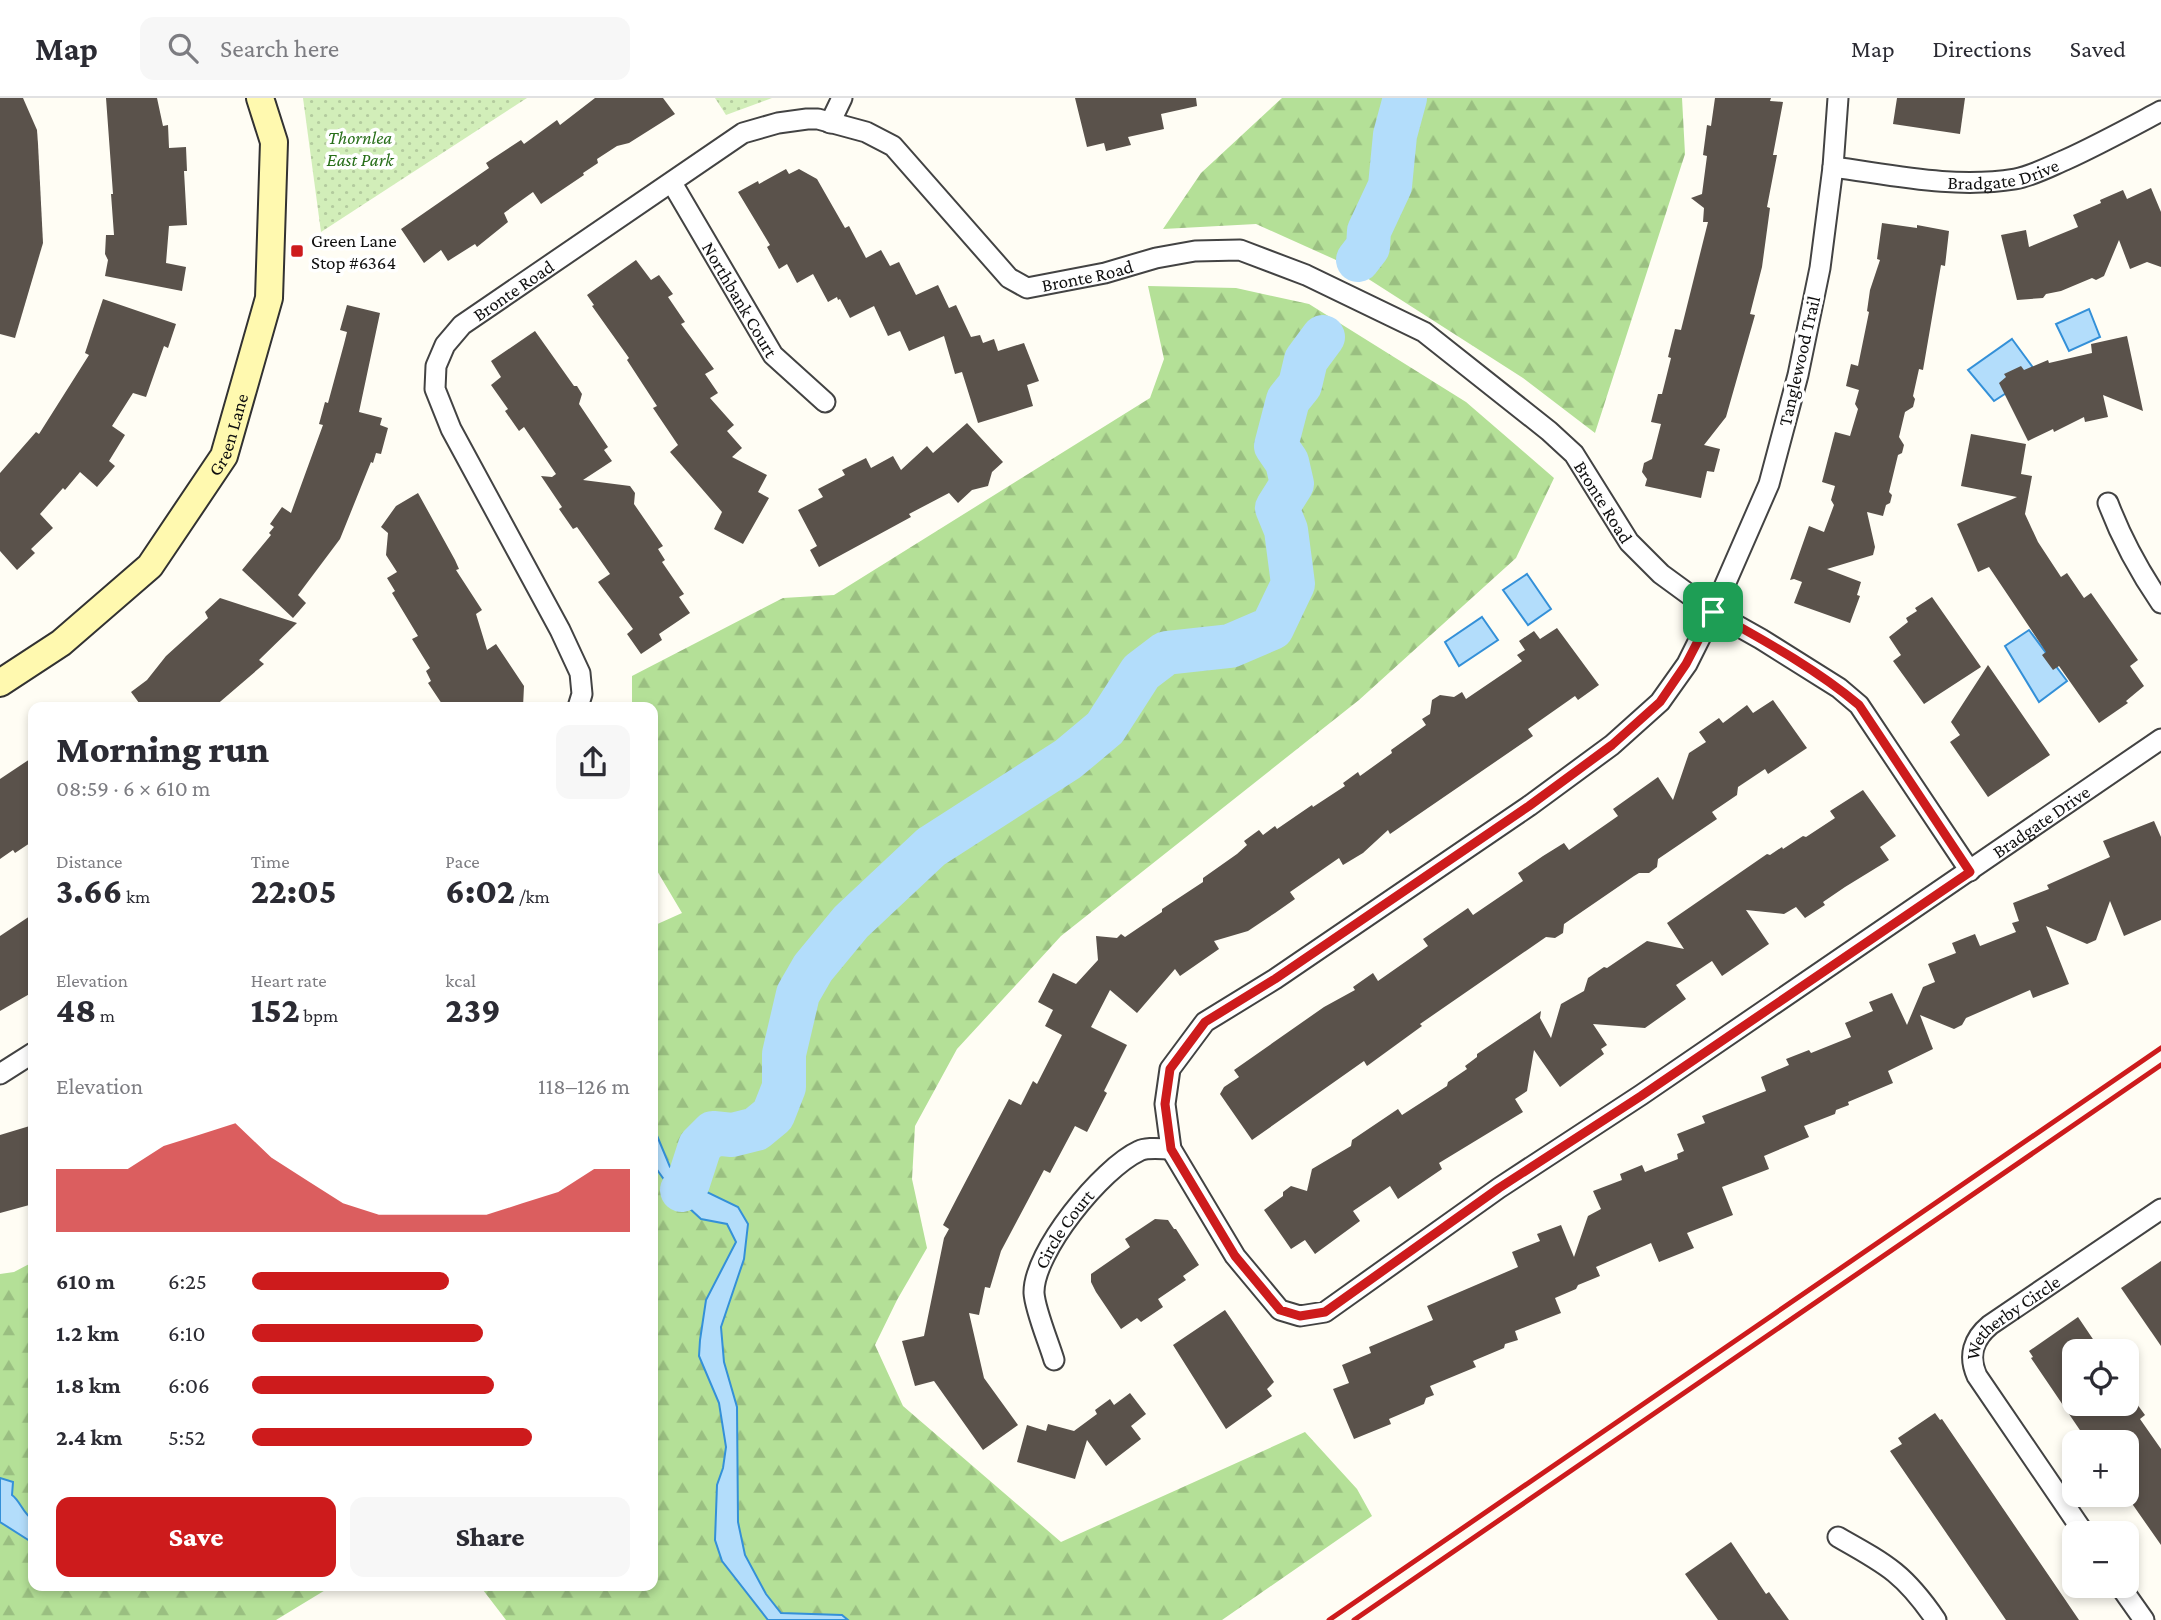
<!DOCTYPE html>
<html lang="en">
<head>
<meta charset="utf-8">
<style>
  :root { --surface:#fff; --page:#f7f7f7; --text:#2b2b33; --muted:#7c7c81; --line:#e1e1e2; --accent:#cd1b1c }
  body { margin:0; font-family:"Crimson Pro",serif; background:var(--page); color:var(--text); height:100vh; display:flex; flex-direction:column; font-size:26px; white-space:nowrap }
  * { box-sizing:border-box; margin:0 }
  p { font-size:23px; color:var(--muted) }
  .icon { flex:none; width:38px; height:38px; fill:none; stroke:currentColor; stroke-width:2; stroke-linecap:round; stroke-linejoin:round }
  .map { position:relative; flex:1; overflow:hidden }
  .side { position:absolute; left:28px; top:604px; width:630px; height:889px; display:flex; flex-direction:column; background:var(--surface); border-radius:14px; box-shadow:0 4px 10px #0003 }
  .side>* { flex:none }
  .tools { position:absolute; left:2062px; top:1241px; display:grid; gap:14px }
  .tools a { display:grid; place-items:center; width:77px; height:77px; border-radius:14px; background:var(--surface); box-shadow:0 4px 10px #0003; font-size:35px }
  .pin { position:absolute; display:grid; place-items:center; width:60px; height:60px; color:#fff; margin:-30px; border-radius:14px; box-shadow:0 4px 10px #0006 }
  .round { display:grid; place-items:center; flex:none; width:74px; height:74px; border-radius:14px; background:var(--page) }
  .head { display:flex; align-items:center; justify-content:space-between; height:119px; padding:0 28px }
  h1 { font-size:38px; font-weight:800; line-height:52px }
  .figures { display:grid; grid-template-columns:repeat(3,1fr); gap:10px; height:119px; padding:7px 28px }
  .figures div { display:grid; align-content:center }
  .figures b { font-size:35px; font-weight:800 }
  .figures small { font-size:19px; font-weight:400 }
  .figures p { font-size:19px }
  .chart { height:196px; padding:14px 28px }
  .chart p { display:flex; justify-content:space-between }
  .chart svg { width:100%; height:126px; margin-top:7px; fill:var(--accent); opacity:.7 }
  .action { display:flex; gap:14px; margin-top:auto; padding:14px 28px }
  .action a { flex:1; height:80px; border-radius:14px; background:var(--accent); color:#fff; font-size:28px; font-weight:800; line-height:80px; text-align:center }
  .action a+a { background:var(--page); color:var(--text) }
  ul { padding:0 28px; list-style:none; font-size:23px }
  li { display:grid; grid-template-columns:112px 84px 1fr; align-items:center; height:52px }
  li i { height:18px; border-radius:9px; background:var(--accent) }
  header { display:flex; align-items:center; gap:42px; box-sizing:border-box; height:98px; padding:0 35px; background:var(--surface); border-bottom:2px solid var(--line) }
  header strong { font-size:33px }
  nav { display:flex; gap:38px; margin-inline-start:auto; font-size:24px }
  .search { width:490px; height:63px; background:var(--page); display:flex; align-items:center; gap:18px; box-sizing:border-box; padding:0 24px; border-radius:14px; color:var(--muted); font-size:26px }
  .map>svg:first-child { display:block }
  .green { fill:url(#green-dots) }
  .forest { fill:url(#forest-firs) }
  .water { fill:#b3ddfb; stroke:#3490d8; stroke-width:2 }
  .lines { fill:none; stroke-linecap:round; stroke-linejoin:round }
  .river { stroke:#b3ddfb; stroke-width:44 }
  .building { fill:#5a524b }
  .street-casing { stroke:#434343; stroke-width:23 }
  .secondary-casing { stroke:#323232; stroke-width:30 }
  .street { stroke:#fff; stroke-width:19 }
  .secondary { stroke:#fff9af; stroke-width:26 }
  .rail { stroke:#cd1b1c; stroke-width:5 }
  .route-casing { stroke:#fff; stroke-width:14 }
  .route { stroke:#cd1b1c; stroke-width:9 }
  .poi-dot { fill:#cd1b1c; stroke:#fff; stroke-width:2.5 }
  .labels { text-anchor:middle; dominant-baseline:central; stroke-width:7; stroke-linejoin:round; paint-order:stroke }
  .park-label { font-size:19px; font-style:italic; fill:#286f1a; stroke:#fff }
  .street-label { font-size:19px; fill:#101010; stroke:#fff }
  .poi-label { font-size:19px; fill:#101010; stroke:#fff; text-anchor:start }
</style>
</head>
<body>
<header>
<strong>Map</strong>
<div class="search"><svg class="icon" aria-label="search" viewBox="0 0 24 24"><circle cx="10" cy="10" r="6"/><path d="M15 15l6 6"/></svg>Search here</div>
<nav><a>Map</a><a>Directions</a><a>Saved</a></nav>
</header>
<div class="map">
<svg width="2161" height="1522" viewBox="0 0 2161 1522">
  <defs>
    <pattern id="green-dots" width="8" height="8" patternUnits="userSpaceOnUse" patternTransform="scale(1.75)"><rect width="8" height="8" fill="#d2eeb9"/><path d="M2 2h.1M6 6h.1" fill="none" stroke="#b3cb9e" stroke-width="1.8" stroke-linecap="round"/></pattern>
    <pattern id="forest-firs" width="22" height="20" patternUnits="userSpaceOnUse" patternTransform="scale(1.75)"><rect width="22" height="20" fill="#b4e097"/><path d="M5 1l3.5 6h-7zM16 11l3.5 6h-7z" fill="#9abf81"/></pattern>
  </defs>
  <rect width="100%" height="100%" fill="#fffdf4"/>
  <g class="green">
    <polygon points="303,0 527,0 321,134"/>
    <polygon points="715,0 772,0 726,17"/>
  </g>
  <g class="forest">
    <polygon points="1282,0 1682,0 1685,56 1595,335 1523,280 1345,166 1256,126 1163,131 1201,75"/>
    <polygon points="1148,188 1236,190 1309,206 1466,304 1554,380 1516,460 1359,602 1061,838 957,951 915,1028 912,1081 927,1150 897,1202 875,1247 903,1308 1061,1444 1305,1334 1357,1391 1372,1418 1222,1522 506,1522 480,1488 653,1488 653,828 682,815 653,766 653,609 632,609 632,578 783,500 834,497 1150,300 1164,261"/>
    <polygon points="33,1164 33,1488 332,1488 276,1522 0,1522 0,1176 14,1174"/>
  </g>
  <g class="water">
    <polygon points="2089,211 2100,239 2069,253 2056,226"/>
    <polygon points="2012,241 2037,275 1994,303 1968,272"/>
    <polygon points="1527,476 1551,511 1528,527 1503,492"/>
    <polygon points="1482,519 1498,542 1459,568 1445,544"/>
    <polygon points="2029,532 2067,583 2039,604 2005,548"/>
    <polygon points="653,1028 670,1069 688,1085 738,1109 748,1126 744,1161 721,1229 724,1264 737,1309 738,1424 745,1457 766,1496 781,1515 842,1517 848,1522 768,1522 722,1463 715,1442 717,1387 723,1370 726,1349 719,1305 699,1258 700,1242 706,1202 736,1144 727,1126 701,1121 675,1097 653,1066"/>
    <path d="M0,1380l13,4 -1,13c9,7 10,17 21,25v23l-33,-21z"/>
  </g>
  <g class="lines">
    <g class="river">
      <polyline points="1358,162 1368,149 1369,133 1390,88 1395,37 1405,0"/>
      <polyline points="682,1092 688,1085 700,1048 713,1035 732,1037 756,1031 773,1017 784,989 784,956 798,896 813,870 851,824 931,749 1068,661 1105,630 1141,574 1166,555 1230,548 1272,530 1293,486 1286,432 1277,410 1292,386 1287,364 1276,348 1288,302 1300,287 1306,262 1323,239"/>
    </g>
  </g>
  <g class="building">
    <polygon points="0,0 23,0 37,32 38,46 43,145 15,240 0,236"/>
    <polygon points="106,0 157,0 163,28 168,27 169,50 186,49 187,73 184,73 187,127 169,128 166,165 186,169 182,193 105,178 108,162 105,156 106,137 114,137 111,96 113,96"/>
    <polygon points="595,0 663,0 675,16 629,45 617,48 597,61 598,65 583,75 584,77 541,106 533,94 504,115 508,124 477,149 475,146 448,163 441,152 424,165 401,131 489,70 486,65 521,42 524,46 557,22 560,27"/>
    <polygon points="1075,0 1196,0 1197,8 1161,16 1164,31 1128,39 1131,47 1106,53 1104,45 1087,49"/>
    <polygon points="1715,0 1771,0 1770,3 1783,4 1773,57 1777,57 1767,109 1770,110 1762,169 1750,216 1755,217 1726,319 1704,347 1720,351 1714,374 1707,373 1701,400 1645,388 1647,381 1642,374 1644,365 1652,361 1661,326 1651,324 1658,296 1662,296 1671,260 1668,259 1675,231 1681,232 1708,124 1703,124 1704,110 1691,100 1702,96 1707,58 1703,57 1707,27 1711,28"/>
    <polygon points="1897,0 1965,0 1960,36 1893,26"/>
    <polygon points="786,71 789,76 799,71 817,81 845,130 849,128 866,160 881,152 890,168 899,164 916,197 938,187 949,210 956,207 971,239 980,237 983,245 994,241 998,253 1024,245 1039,283 1027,287 1033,308 978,325 962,274 955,276 944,238 909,253 900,233 888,238 874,208 850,220 840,201 838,202 837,199 828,204 813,176 797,185 787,166 779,171 767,149 770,147 738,94 758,83 759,86"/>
    <polygon points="2151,90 2161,114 2161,169 2147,164 2130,171 2119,142 2104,178 2096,182 2092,180 2061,193 2046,196 2043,200 2017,202 2001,137 2026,132 2029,149 2078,129 2073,117 2101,105 2100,102 2123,92 2127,101"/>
    <polygon points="1882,125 1917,130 1917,127 1949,133 1945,168 1941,167 1923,272 1919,271 1913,298 1915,301 1913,309 1905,314 1899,339 1904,347 1902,355 1898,357 1889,394 1892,397 1890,405 1886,407 1883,418 1867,414 1875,449 1873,457 1827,471 1861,484 1857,497 1860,498 1850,525 1794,505 1802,484 1794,481 1790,482 1809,428 1824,434 1834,407 1831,402 1835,388 1822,384 1835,334 1850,338 1858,311 1855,306 1859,292 1846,288 1851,266 1858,268 1869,214 1867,213 1870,192 1880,162 1877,161"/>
    <polygon points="636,162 651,182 659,177 673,196 668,199 685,224 681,226 714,271 705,276 718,295 710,300 734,327 727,333 742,350 732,359 767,377 758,394 769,400 743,446 714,431 722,414 670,354 678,347 653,310 657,308 627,262 629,260 592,208 594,207 587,197"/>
    <polygon points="103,201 176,226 168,250 164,248 146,299 133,295 112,328 125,337 109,363 115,368 97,389 80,374 65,392 63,390 40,416 53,430 31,451 35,455 17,472 0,453 0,375 36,334 39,336 89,257 85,255"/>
    <polygon points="347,207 380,215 359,314 382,320 380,327 388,330 381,356 376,355 373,365 371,364 340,441 298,497 306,505 293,520 242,472 271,437 269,435 274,429 270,426 282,409 291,415 323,327 319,326 325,304 328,305 344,246 347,234 340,232"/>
    <polygon points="535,233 574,288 577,288 582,296 579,306 608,349 604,352 612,363 583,382 630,388 635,395 634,406 663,448 658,451 665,462 662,464 684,496 679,499 690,515 659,536 662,542 641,556 627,536 633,531 598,484 610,476 577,429 573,431 559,411 562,409 541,378 552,379 556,376 524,329 519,333 505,313 508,311 491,287 501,279 491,263"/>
    <polygon points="2127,238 2143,313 2103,297 2108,319 2085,324 2084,319 2054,334 2053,331 2028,343 1999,285 2006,279 2004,276 2021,268 2024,272 2048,262 2049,265 2092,255 2091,246"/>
    <polygon points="967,325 1003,364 992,374 988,388 972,392 958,405 949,395 909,416 911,419 819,469 810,452 817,448 798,412 823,399 818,391 845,377 842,372 866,360 871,370 893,358 901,372 927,348 933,355"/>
    <polygon points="1971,336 2026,346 2021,376 2032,378 2025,416 2038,444 2061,479 2067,475 2084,500 2091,495 2138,562 2130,568 2144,588 2126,603 2128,605 2099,625 2059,568 2053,572 2042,557 2046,554 1989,469 1978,474 1957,426 2017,399 1961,388"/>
    <polygon points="418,395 455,462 459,471 456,472 482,512 476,516 487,552 496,546 524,588 523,609 444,609 428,585 431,583 426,573 430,570 412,541 418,538 392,495 395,493 387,480 397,474 386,457 388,435 381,429 396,408"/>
    <polygon points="1932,499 1981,569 1924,606 1893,563 1901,557 1889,539 1908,524 1906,520 1917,513 1915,510"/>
    <polygon points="220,500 297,525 259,562 264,566 214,609 142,609 131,594 147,582 166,558 208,520 205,514"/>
    <polygon points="1557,530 1599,587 1578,602 1575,598 1528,631 1533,638 1390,736 1388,732 1363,755 1343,767 1339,760 1290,794 1295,801 1275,815 1248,833 1214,843 1219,851 1180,878 1175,871 1137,915 1110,892 1091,929 1127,947 1104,993 1107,995 1087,1034 1075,1028 1050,1075 1044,1072 1001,1153 990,1190 985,1189 979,1217 969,1215 984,1280 1018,1327 983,1352 934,1283 915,1288 902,1243 924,1238 944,1140 949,1131 943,1127 958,1098 1009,1001 1021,1007 1033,983 1037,986 1062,937 1045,928 1053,912 1038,904 1053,875 1076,886 1098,862 1096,838 1117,840 1121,836 1125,839 1162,814 1162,811 1203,784 1203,780 1237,756 1247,747 1244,743 1259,732 1263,737 1275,728 1277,731 1312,707 1313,709 1345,688 1343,685 1358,674 1360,678 1392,655 1391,652 1426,627 1422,621 1430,616 1432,602 1440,597 1454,599 1462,594 1466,601 1522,563 1517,557 1525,552 1519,543 1534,533 1540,541"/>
    <polygon points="1988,567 2050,657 1988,699 1950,644 1960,637 1951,624"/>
    <polygon points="1773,602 1807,650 1768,676 1765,671 1738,689 1737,697 1712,714 1717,721 1658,761 1657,769 1649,775 1639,775 1634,778 1564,826 1563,835 1555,840 1546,839 1420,926 1422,928 1367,968 1364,963 1252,1042 1220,996 1224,989 1239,979 1234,972 1324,909 1355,892 1353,889 1373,875 1378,883 1428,848 1423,841 1468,810 1473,817 1523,783 1518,775 1543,758 1564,745 1569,752 1618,718 1613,711 1658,679 1673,702 1689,655 1706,644 1699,634 1719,620 1723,625 1747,607 1753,615"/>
    <polygon points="33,659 33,743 15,755 13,752 0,761 0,681"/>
    <polygon points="1863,692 1896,738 1880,749 1889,762 1845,789 1823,804 1825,807 1805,820 1796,809 1784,816 1746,812 1769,846 1722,878 1712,863 1676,887 1686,901 1645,930 1593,926 1607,947 1601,951 1604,956 1560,989 1534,952 1527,993 1515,1001 1523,1014 1439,1065 1442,1071 1398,1101 1390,1088 1353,1113 1360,1123 1315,1156 1305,1142 1291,1151 1264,1112 1283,1098 1283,1094 1291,1088 1307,1093 1312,1071 1351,1048 1352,1042 1398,1011 1402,1017 1447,988 1448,984 1467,971 1465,968 1477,959 1477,956 1541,913 1540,920 1551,940 1561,906 1584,893 1588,880 1604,869 1607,870 1647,843 1684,851 1667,825 1767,756 1770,757 1782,749 1783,751 1803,738 1806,739 1835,720 1830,713"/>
    <polygon points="2154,723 2161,739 2161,822 2124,838 2110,803 2096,842 2087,846 2046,828 2069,886 2033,900 2030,892 1966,920 1962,927 1954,931 1920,917 1933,951 1888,973 1893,985 1848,1004 1849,1007 1836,1012 1835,1016 1804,1028 1809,1039 1764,1058 1769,1071 1722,1089 1733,1117 1687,1135 1694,1150 1659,1164 1651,1145 1596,1169 1600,1178 1578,1187 1576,1191 1555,1200 1561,1215 1515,1233 1518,1242 1505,1246 1504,1250 1473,1263 1476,1269 1430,1288 1434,1297 1426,1300 1424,1306 1389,1321 1391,1326 1354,1341 1333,1291 1349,1285 1342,1267 1371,1255 1369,1249 1433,1222 1427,1208 1518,1169 1512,1154 1540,1143 1537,1136 1561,1127 1574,1159 1588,1118 1601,1111 1593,1093 1622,1082 1620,1076 1642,1067 1645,1074 1678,1061 1677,1056 1684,1053 1677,1036 1705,1025 1702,1018 1766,993 1761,979 1789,967 1786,961 1809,952 1811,955 1851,939 1845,925 1873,913 1869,904 1892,895 1907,927 1923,889 1935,884 1928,866 1956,855 1952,845 1975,836 1980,848 2016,834 2012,825 2019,823 2013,805 2049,791 2047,787 2110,759 2103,743"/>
    <polygon points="33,816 33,894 0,913 0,838"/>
    <polygon points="33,1027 33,1106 0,1115 0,1037"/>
    <polygon points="1155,1121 1168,1122 1174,1131 1176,1131 1199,1167 1183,1178 1186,1182 1158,1201 1163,1209 1141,1224 1137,1220 1121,1231 1096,1194 1091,1184 1091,1176 1130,1149 1125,1141"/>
    <polygon points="2161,1163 2161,1248 2121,1190"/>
    <polygon points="1225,1212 1274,1284 1267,1291 1272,1298 1226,1331 1173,1247"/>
    <polygon points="2078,1219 2101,1253 2074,1253 2074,1306 2137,1306 2145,1317 2140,1321 2161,1351 2161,1447 2126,1397 2126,1344 2088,1344 2031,1260 2033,1259 2029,1253"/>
    <polygon points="1130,1295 1146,1316 1131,1328 1141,1341 1106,1368 1087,1342 1075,1381 1017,1364 1027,1327 1046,1333 1048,1326 1074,1333 1097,1316 1095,1312 1110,1301 1114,1307"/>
    <polygon points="1935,1315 1940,1322 1942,1321 2079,1522 2006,1522 1890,1353 1902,1346 1898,1340"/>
    <polygon points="1731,1444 1766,1496 1769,1494 1789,1522 1718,1522 1685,1476"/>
  </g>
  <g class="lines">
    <g class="street-casing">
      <g id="street">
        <path id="s1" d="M1838,0l-5,69 -13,101 -22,107 -29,109 -56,128 -26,52 -27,38 -48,43 -83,61 -254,173 -70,43 -35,47 -5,35 6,45 64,107 45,54 20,6 25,-4 174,-124 142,-93 520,-356"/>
        <polyline points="830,25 842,0"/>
        <path id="s2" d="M1833,69c60,8 121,22 182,12 17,-3 34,-12 50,-19 33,-15 64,-32 96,-49"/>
        <path id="s3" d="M672,85l101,172 52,47"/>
        <path d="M2108,405c14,37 31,68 53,100"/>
        <path id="s4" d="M578,609l4,-13 -2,-21 -20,-43 -109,-201 -16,-40 1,-23 9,-21 17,-20 281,-192 35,-10 29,-4h11l48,13 27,14 116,132 18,10 78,-15 51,-15 39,-7 45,-1 66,25 118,57 125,99 25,23 55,88 32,32 52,38 48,27 78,49 20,17 111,166"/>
        <polyline points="0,976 33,955"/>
        <path id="s5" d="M1054,1262c-5,-17 -19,-50 -20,-67 -1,-41 68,-125 105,-142 8,-4 22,-2 32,-2"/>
        <path id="s6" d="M2084,1435l-107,-157c-9,-20 -4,-37 13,-51l171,-116"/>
        <path d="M1838,1439c48,27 66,36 98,83"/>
        <polyline points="2120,1488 2144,1522"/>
      </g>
    </g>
    <g class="secondary-casing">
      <g id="secondary">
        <path id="s7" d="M0,585l61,-40 89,-77 74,-110 45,-158 5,-156 -14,-44"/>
      </g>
    </g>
    <use href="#street" class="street"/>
    <use href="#secondary" class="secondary"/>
    <g class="rail">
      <polyline points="1329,1522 2161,950"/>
      <polyline points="1354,1522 2161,967"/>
    </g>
  </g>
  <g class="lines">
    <g class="route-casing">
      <path id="route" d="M1713,514c50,28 102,56 146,93l111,167 -329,224 -142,92 -174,124 -25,4 -20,-6 -45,-54 -64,-107 -6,-45 5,-35 35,-47 70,-43 254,-173 83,-61 48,-43 26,-38z"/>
    </g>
    <use href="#route" class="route"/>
  </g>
  <rect class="poi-dot" x="290" y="146" width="14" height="14" rx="3.5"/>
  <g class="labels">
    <g class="park-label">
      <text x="360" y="39">Thornlea<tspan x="360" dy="22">East Park</tspan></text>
    </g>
    <g class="street-label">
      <text stroke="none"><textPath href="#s2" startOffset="172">Bradgate Drive</textPath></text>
      <text stroke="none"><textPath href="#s4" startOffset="1181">Bronte Road</textPath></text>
      <text stroke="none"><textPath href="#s4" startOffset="488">Bronte Road</textPath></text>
      <text stroke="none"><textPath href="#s3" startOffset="135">Northbank Court</textPath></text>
      <text transform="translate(1799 263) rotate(-77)">Tanglewood Trail</text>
      <text stroke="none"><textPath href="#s7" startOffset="345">Green Lane</textPath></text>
      <text stroke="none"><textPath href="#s4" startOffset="1788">Bronte Road</textPath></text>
      <text stroke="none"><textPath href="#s1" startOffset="2443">Bradgate Drive</textPath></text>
      <text stroke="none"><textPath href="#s5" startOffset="142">Circle Court</textPath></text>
      <text stroke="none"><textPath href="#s6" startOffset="268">Wetherby Circle</textPath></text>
    </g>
    <g class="poi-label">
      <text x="311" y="142">Green Lane<tspan x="311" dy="22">Stop #6364</tspan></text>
    </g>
  </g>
</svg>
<div class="tools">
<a><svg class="icon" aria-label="locate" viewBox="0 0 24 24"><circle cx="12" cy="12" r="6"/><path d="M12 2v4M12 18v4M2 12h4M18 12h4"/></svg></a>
<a>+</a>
<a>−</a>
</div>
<div class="pin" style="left:1713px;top:514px;background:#1e9e55"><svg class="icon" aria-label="arrive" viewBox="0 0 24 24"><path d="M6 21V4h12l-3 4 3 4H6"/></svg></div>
<section class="side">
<div class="head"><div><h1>Morning run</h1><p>08:59 · 6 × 610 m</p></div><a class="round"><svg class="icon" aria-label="share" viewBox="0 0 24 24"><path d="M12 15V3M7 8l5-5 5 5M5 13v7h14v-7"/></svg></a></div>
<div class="figures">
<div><p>Distance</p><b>3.66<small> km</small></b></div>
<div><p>Time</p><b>22:05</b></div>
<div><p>Pace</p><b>6:02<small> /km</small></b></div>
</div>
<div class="figures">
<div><p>Elevation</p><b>48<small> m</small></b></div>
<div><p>Heart rate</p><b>152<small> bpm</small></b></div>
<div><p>kcal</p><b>239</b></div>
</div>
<div class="chart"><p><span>Elevation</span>118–126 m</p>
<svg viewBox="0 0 160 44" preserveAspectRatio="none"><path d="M0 44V22L10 22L20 22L30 14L40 10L50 6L60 18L70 26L80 34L90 38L100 38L110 38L120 38L130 34L140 30L150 22L160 22V44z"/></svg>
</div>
<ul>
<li><b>610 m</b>6:25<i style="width:52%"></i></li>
<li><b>1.2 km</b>6:10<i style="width:61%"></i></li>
<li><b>1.8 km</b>6:06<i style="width:64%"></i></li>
<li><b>2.4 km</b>5:52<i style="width:74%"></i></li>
</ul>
<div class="action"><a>Save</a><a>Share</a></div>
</section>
</div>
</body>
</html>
